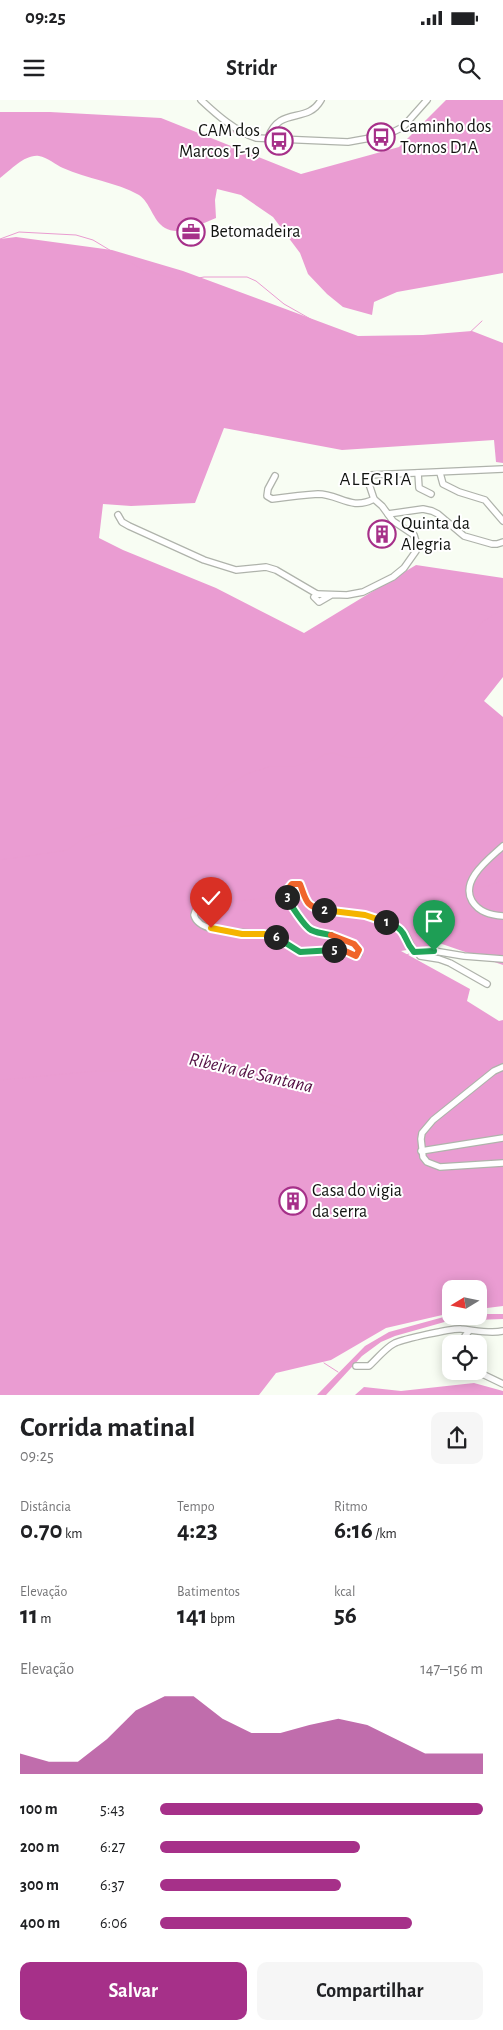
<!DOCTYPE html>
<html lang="pt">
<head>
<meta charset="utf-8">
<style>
  :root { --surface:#fff; --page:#f6f6f6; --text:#202124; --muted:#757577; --accent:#a63089 }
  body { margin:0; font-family:"Alegreya Sans",sans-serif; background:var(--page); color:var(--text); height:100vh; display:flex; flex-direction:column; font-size:19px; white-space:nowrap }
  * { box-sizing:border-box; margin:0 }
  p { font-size:16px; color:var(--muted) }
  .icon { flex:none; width:28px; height:28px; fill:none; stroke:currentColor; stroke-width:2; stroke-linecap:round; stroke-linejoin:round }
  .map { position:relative; height:1295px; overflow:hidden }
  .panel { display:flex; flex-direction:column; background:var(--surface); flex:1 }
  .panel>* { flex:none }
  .needle { width:32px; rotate:260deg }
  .fabs { position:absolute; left:442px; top:1180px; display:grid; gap:10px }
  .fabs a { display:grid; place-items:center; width:45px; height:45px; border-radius:10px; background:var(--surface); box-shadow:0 2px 12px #0003; font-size:25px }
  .pin { position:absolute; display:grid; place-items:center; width:42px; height:42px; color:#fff; margin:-51px -21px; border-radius:50% 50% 50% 0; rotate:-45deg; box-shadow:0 0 5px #0007 }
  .pin .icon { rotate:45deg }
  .km { position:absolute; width:25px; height:25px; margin:-12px; border-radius:50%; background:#222; color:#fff; font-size:14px; line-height:25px; text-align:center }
  .round { display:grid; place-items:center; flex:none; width:52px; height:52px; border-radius:10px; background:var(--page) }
  .overview { display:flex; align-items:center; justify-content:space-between; height:85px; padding:0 20px }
  h1 { font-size:28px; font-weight:600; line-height:38px }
  .figures { display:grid; grid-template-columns:repeat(3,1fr); gap:8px; height:85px; padding:5px 20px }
  .figures div { display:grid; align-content:center }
  .figures b { font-size:25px; font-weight:600 }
  .figures small { font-size:14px; font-weight:400 }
  .figures p { font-size:14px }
  .chart { height:140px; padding:10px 20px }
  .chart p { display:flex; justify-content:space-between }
  .chart svg { width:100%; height:90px; margin-top:5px; fill:var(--accent); opacity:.7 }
  .action { display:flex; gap:10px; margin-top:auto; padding:10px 20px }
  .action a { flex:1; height:58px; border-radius:10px; background:var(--accent); color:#fff; font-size:20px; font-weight:600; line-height:58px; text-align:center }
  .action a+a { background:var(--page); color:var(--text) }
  ul { padding:0 20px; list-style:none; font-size:16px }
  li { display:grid; grid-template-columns:80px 60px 1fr; align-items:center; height:38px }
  li i { height:12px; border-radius:6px; background:var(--accent) }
  .status { display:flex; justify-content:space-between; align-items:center; height:35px; padding:0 25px; background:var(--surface); direction:ltr }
  .status svg { height:14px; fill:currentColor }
  header { display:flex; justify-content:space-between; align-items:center; height:65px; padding:0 20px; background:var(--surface); font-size:22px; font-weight:600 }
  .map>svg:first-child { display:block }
  .forest { fill:#ea9cd2 }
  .water { fill:#ea9cd1 }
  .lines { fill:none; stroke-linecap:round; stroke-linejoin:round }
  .stream { stroke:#ea9cd1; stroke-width:1 }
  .minor-casing { stroke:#afb3ab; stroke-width:8 }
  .minor { stroke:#fff; stroke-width:5.5 }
  .split-1-casing { stroke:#fff; stroke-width:10 }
  .split-2-casing { stroke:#fff; stroke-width:10 }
  .split-3-casing { stroke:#fff; stroke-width:10 }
  .split-4-casing { stroke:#fff; stroke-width:10 }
  .split-5-casing { stroke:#fff; stroke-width:10 }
  .split-6-casing { stroke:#fff; stroke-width:10 }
  .split-7-casing { stroke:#fff; stroke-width:10 }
  .split-1 { stroke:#22a559; stroke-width:6 }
  .split-2 { stroke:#f5b400; stroke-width:6 }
  .split-3 { stroke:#f0652b; stroke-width:6 }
  .split-4 { stroke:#22a559; stroke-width:6 }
  .split-5 { stroke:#f0652b; stroke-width:6 }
  .split-6 { stroke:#22a559; stroke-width:6 }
  .split-7 { stroke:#f5b400; stroke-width:6 }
  .labels { text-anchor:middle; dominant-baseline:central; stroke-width:4; stroke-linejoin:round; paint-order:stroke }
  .poi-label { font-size:18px; fill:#121411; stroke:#fff; text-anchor:start }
  .neighbourhood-label { font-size:19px; letter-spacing:1px; fill:#121411; stroke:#fff }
  .water-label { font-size:19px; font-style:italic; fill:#530f43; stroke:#fff }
</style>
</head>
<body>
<div class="status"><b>09:25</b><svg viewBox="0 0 49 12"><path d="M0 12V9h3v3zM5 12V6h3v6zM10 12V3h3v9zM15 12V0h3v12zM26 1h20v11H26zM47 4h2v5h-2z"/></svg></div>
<header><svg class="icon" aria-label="menu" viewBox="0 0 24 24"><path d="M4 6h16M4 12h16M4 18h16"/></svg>Stridr<svg class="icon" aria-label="search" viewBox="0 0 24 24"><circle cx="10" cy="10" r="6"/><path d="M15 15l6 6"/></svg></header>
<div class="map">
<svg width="503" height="1295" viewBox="0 0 503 1295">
  <rect width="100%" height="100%" fill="#f8fdf3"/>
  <g class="forest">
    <path d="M446,0h57v173l-106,19 -23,10 -2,13 -29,-8 -16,-13 -19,-20 -8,-21 -27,-36 -32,-22 -24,-6 -2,11 1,18c-14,5 -36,19 -51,10 -12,-7 -15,-26 -26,-33 -23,-13 -52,-16 -76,-27 -7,-3 -16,-11 -24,-12 -14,-2 -28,14 -39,22v-66h50l111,6 140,56 98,-27z"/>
    <polygon points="16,137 112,150 183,171 358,236 423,235 472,231 503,243 503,363 496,362 494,340 342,350 224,328 195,403 131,406 103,404 99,438 123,450 216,488 304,533 416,465 503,478 503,577 484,601 503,617 503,865 442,844 401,851 470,889 467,901 499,921 503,920 503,1206 479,1209 479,1189 451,1189 451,1213 386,1228 331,1260 276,1273 259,1295 0,1295 0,139"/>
    <polygon points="474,1283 503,1291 503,1295 355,1295 364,1287 401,1291"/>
  </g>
  <polygon class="water" points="479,1214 503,1214 503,1219 448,1221 395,1236 381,1242 362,1256 326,1295 317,1295 365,1246 389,1232 451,1215 479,1216"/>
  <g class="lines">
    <g class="stream">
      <polyline points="197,0 237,35"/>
      <polyline points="0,139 19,132 76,135 93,140 143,170 182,181 204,177 247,177 256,181 284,204 367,251 397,257 416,254 434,243 466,236 482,221"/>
      <polyline points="0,760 67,750 86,737 125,726 177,721 196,716 208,707 225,686 249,673 269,667 293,667 317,659 325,654 334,653 348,658 367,658 379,651 420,612 482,522 503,509"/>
      <polyline points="473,788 488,786 503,780"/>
      <polyline points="306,794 356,784 386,770 410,768 466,786"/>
      <polyline points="290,795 300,795"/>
      <polyline points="200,819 205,812 221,803 284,796"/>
      <polyline points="177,834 195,823"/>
      <polyline points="416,848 457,800 464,787"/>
      <polyline points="398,859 411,853"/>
      <polyline points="0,980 97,971 191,969 262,984 355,1012 367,1000 386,1003 404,1028 417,1033"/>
      <polyline points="425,1036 443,1041 458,1043"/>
      <polyline points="324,1263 338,1272"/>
    </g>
    <g class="minor-casing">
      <g id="minor">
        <path d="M201,0c16,15 34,31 55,38l92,4 39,-7 16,-8 24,-27"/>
        <path d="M268,38c12,-33 39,-13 53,-38"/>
        <polyline points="418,373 419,388 431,394"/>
        <polyline points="440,373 443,384 459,392 485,400 503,421"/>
        <path d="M275,376l-7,13 -1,7 5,3c15,-2 31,-4 46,-5 21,0 33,17 56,5"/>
        <polyline points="388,414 423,409 432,411 438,414 464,436 492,444 497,444 503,442"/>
        <polyline points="118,415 122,422 129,426 204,460 236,470 266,467 276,470 317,494"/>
        <polyline points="331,495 319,502 314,497 317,494 347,495 363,492 393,477 404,468 416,451 417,445 414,435 393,421 382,406 374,399 368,381 370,375 503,369"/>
        <path d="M503,746c-14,13 -43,34 -31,55 7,11 18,14 31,15"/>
        <path d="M200,786l8,-4 4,3c-1,10 -15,16 -18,30 5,22 61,15 78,21 11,3 17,12 27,15 12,4 26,-2 38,-1 8,0 15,8 22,4v-4l-5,-6 -45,-15 -22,-31 2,-11 7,-4 4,1 5,15 9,8 8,3 43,5 32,12 8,6 8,17 5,3 2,3 19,3 11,4 37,21"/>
        <polyline points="418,853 434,851 464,856 503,859"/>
        <polyline points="503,967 494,971 433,1020 422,1033 421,1039 423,1057 427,1062 440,1067 503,1063"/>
        <polyline points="421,1051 503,1038"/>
        <polyline points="466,1244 465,1236 469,1231"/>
        <path d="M356,1266h13c8,-7 16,-18 26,-23 9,-4 57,-15 66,-14 13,1 28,5 42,2"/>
        <polyline points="476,1271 503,1284"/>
      </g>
    </g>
    <use href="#minor" class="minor"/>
  </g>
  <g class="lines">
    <g class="split-1-casing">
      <path id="split-1" d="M386,822c24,9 15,15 28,30l20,-1"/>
    </g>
    <g class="split-2-casing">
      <polyline id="split-2" points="324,810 365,815 386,822"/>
    </g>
    <g class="split-3-casing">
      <path id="split-3" d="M287,797v-7l5,-6h8c6,15 5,23 24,26"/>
    </g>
    <g class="split-4-casing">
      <path id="split-4" d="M287,797c2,6 18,30 24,33 6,3 14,4 20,5"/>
    </g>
    <g class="split-5-casing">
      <polyline id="split-5" points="331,835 354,844 359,850 356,856 343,850 334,850"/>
    </g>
    <g class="split-6-casing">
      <polyline id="split-6" points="276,837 300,852 334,850"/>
    </g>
    <g class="split-7-casing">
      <polyline id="split-7" points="211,828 242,834 264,834 276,837"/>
    </g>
    <use href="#split-1" class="split-1"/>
    <use href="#split-2" class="split-2"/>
    <use href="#split-3" class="split-3"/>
    <use href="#split-4" class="split-4"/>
    <use href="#split-5" class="split-5"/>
    <use href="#split-6" class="split-6"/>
    <use href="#split-7" class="split-7"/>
  </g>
  <defs>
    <g id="bus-ring" transform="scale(1.4375)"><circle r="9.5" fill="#fff" stroke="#a63089" stroke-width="1.5"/><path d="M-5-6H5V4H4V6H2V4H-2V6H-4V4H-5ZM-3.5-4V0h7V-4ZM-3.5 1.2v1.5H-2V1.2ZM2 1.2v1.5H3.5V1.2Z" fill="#a63089"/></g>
    <g id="office-ring" transform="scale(1.4375)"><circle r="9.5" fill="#fff" stroke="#a63089" stroke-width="1.5"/><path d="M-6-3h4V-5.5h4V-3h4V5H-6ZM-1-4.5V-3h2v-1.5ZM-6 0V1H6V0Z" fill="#a63089"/></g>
    <g id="building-ring" transform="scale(1.4375)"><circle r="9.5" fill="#fff" stroke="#a63089" stroke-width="1.5"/><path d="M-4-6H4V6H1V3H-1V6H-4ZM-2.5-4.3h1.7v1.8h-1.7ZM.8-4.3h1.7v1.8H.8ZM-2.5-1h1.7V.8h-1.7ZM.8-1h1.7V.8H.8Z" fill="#a63089"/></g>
  </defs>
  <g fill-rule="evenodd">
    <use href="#bus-ring" x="381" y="37"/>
    <use href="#bus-ring" x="279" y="41"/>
    <use href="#office-ring" x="191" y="132"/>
    <use href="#building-ring" x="382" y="434"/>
    <use href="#building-ring" x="293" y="1101"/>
  </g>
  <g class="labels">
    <g class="poi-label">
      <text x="400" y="27">Caminho dos<tspan x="400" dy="21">Tornos D1A</tspan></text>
      <text x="260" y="31" text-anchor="end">CAM dos<tspan x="260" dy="21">Marcos T-19</tspan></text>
      <text x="210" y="132">Betomadeira</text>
      <text x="401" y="424">Quinta da<tspan x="401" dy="21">Alegria</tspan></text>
      <text x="312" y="1091">Casa do vigia<tspan x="312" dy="21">da serra</tspan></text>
    </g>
    <g class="neighbourhood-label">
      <text x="376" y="379">ALEGRIA</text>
    </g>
    <g class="water-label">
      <text transform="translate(251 973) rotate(13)">Ribeira de Santana</text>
    </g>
  </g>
</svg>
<div class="fabs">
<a><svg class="needle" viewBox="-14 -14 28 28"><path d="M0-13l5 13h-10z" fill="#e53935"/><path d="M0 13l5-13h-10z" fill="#757577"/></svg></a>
<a><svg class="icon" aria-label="locate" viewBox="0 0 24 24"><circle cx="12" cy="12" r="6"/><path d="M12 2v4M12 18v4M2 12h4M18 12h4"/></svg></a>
</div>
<div class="pin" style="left:434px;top:851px;background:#1e9e55"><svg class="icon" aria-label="arrive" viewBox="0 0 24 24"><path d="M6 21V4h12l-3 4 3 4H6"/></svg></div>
<div class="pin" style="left:211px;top:828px;background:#d93025"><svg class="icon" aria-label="check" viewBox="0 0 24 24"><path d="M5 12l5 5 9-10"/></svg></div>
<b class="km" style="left:386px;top:822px">1</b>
<b class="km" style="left:324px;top:810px">2</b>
<b class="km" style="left:287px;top:797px">3</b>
<b class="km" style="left:334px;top:850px">5</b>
<b class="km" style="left:276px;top:837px">6</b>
</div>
<section class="panel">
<div class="overview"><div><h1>Corrida matinal</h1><p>09:25</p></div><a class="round"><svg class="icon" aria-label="share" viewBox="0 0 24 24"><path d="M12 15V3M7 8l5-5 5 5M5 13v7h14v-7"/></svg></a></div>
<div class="figures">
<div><p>Distância</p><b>0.70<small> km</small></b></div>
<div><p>Tempo</p><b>4:23</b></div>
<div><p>Ritmo</p><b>6:16<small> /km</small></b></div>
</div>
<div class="figures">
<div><p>Elevação</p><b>11<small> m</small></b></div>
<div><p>Batimentos</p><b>141<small> bpm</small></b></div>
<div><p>kcal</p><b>56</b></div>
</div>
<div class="chart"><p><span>Elevação</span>147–156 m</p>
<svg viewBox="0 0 160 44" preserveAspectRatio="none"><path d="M0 44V34L10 38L20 38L30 27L40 13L50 6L60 6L70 17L80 24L90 24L100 20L110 17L120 20L130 27L140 34L150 34L160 34V44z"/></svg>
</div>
<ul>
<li><b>100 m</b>5:43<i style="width:100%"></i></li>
<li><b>200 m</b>6:27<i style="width:62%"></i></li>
<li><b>300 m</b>6:37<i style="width:56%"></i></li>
<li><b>400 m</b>6:06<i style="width:78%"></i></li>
</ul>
<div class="action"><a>Salvar</a><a>Compartilhar</a></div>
</section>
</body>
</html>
